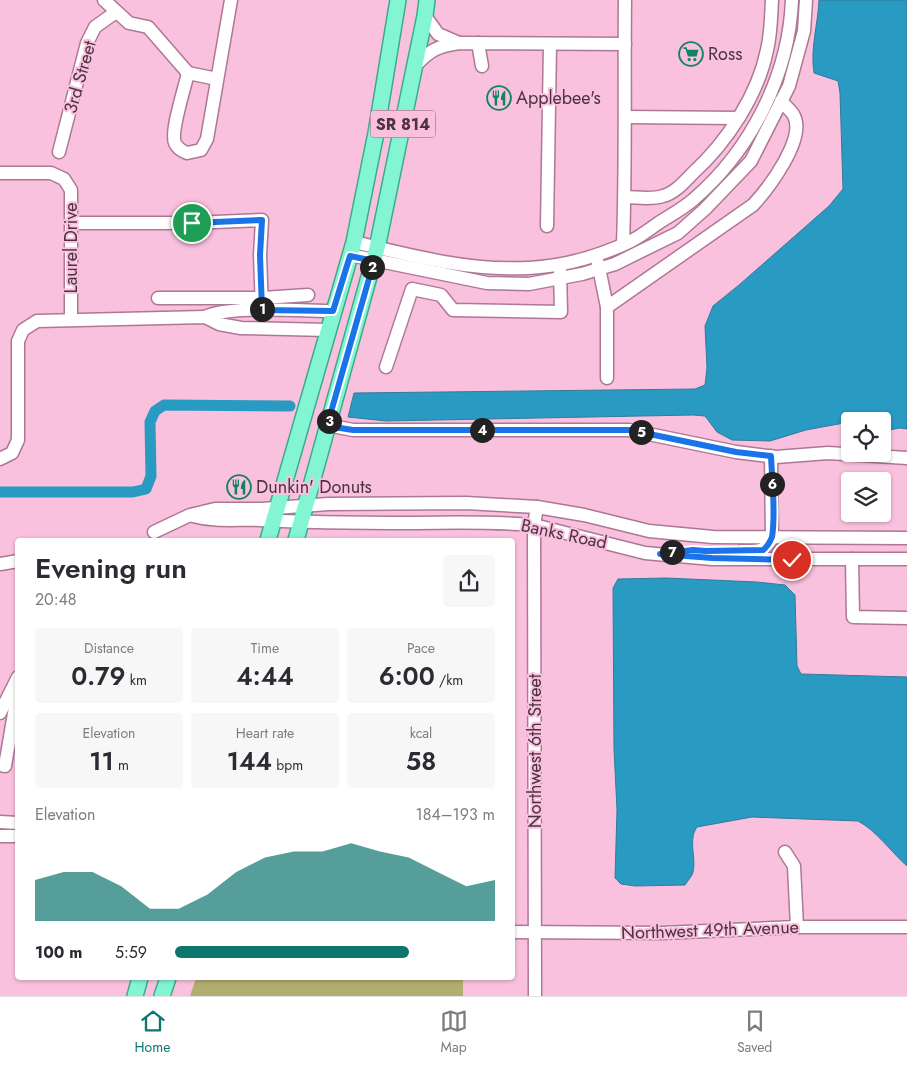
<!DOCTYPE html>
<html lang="en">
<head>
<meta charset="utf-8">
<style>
  :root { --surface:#fff; --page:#f7f7f7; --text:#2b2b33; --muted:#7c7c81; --line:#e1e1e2; --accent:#0f766e }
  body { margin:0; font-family:Jost,sans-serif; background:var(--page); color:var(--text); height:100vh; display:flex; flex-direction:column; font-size:19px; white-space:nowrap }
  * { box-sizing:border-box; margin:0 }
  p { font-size:16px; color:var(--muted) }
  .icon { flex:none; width:28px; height:28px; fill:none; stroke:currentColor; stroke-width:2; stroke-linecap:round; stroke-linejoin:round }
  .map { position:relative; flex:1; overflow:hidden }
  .details { position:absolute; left:15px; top:538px; width:500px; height:442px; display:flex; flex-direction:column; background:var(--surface); border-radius:5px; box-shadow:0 1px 4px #0004 }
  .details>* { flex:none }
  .fabs { position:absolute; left:841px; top:412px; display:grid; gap:10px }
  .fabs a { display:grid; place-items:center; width:50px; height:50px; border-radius:5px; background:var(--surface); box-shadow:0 1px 4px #0004; font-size:25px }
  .pin { position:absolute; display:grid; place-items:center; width:42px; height:42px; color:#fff; margin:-21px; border:2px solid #fff; border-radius:50%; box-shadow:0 1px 5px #0007 }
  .km { position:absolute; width:25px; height:25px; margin:-12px; border-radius:50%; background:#222; color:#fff; font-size:14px; line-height:25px; text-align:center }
  .round { display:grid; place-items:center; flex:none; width:52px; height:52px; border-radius:5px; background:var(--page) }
  .overview { display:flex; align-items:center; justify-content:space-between; height:85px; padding:0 20px }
  h1 { font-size:28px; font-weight:600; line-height:38px }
  .figures { display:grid; grid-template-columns:repeat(3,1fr); gap:8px; height:85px; padding:5px 20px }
  .figures div { display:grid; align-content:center; border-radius:5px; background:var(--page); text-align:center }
  .figures b { font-size:25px; font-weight:600 }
  .figures small { font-size:14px; font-weight:400 }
  .figures p { font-size:14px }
  .chart { height:140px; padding:10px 20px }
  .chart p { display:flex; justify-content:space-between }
  .chart svg { width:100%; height:90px; margin-top:5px; fill:var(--accent); opacity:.7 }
  ul { padding:0 20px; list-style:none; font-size:16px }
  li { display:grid; grid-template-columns:80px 60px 1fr; align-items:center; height:38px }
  li i { height:12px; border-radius:6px; background:var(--accent) }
  .tab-bar { display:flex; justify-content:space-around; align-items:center; height:70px; border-top:1px solid var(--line); background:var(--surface); font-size:14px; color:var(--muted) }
  .tab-bar a { display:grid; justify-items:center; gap:2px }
  .tab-bar .current { color:var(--accent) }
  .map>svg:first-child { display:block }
  .green { fill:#b1ae6f }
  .water { fill:#299ac1; stroke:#337b9a }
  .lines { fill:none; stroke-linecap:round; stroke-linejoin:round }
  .canal { stroke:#299ac1; stroke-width:11 }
  .minor-casing { stroke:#ad7894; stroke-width:15 }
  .major-casing { stroke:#39ad8b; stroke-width:18 }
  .minor { stroke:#fff; stroke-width:12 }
  .major { stroke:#83f5d2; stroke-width:15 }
  .route-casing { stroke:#fff; stroke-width:10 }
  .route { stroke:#1a73e8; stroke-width:6 }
  .labels { text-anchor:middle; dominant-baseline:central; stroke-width:4; stroke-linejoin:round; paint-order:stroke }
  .shield { fill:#fac1df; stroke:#805e70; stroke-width:1 }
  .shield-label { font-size:16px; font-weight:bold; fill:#4b3440 }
  .poi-label { font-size:18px; fill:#4b3440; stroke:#fac1df; text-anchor:start }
  .street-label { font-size:18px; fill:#4b3440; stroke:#fac1df }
</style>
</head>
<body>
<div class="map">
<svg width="907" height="996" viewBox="0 0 907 996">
  <rect width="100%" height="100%" fill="#fac1df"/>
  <polygon class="green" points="196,978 463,978 463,996 190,996"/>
  <g class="water">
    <path d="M819,0h88v429l-7,-1 -17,3 -1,-10h-32v6l-6,-4 -38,7 -36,11 -38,-1 -15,-8 -12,-16 -12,-1 -307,6 -38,-4 6,-24 341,-4 10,-4 2,-17 -2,-42 8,-20 26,-21 90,-79 14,-17 -3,-96 -2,-12 -24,-8c-4,-24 4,-49 5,-73z"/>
    <path d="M666,578l91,4 28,3 10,10 2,71 4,8 106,3v189c-17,-15 -30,-35 -49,-45l-106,-4 -55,10c-10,14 1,33 -5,48 -2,3 -5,7 -7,10l-50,1 -14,-2 -6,-6 2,-68 -3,-61 -1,-161 5,-9z"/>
  </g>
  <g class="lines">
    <polyline class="canal" points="0,492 133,492 146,489 151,476 150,422 155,411 164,405 290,406"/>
    <g class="minor-casing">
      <g id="minor">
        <polyline points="104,0 129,23 148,27 188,73"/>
        <polyline points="425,16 438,34 459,43"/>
        <polyline points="478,43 482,66"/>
        <path d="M415,66c15,-16 23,-20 44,-23l166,1"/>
        <path d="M217,79l-29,-6c-3,14 -18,59 -13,70 2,5 7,8 12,10l14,-3 6,-11 24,-139"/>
        <polyline points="625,117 738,118"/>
        <polyline points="59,152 87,43 95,27 116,12"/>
        <polyline points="0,173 51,173 64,179 71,190 71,319"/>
        <path d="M625,197c12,0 26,3 38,-1 12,-3 21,-14 30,-23 34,-31 65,-78 74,-123 4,-16 4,-34 5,-50"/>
        <polyline points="71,223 192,223 262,220 260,255 262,310"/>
        <polyline points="547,226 550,45"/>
        <path d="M354,242c57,14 116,29 175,26 35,-2 71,-12 102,-27 10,-5 20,-13 29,-19 11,-7 24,-14 34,-23 57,-49 95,-124 98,-199"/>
        <path d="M623,244c3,-81 1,-163 2,-244"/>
        <polyline points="350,255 487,283 529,284 582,274 615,264 678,233 705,209 751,161 789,86 804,31 806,0"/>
        <path d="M598,263l9,44 146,-102c15,-16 53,-66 41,-89 -2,-5 -9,-10 -13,-15"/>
        <polyline points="158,298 262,298 308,295"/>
        <path d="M205,317c22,-12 100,-6 128,-6"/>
        <polyline points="386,367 412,289 441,295 453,310 561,312 560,270"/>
        <polyline points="607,378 607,307"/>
        <polyline points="327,425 353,430 629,430 736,452 776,457 828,453 907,458"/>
        <polyline points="0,459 12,453 18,440 18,341 23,330 37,321 205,317 219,324 241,328 328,330"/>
        <path d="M193,516c22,6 44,3 68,4 51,3 103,3 155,3 39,-1 79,-1 118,2l111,28 67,6h195"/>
        <polyline points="154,532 190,515 215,509 262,509 328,504 466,503 537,507 584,515 649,531 713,537 907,538"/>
        <path d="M742,551c16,0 22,2 30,-13l-1,-82"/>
        <polyline points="852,559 853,617 907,618"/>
        <polyline points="0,564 18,561"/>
        <polyline points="0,713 18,677"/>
        <polyline points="0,765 5,766 18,690"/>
        <polyline points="0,822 18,823"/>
        <polyline points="0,836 18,836"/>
        <polyline points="785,852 794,866 797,927"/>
        <polyline points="512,932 662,933 797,927 907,927"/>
        <polyline points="535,996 534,525 537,507"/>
      </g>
    </g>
    <g class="major-casing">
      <g id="major">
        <polyline points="268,540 354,242 376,133 398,0"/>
        <polyline points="296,540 377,248 425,16 427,0"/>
        <polyline points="135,996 140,978"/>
        <polyline points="162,996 168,978"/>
      </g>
    </g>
    <use href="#minor" class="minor"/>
    <use href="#major" class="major"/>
  </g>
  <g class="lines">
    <g class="route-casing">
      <path id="route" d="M192,223l70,-3 -2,35 2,55 71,1 17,-55 24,5 -47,165 26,4h277l106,22 35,4c1,24 5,58 1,81 -2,5 -5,10 -9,13l-57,1 -13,-1 -33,4 52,4 80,2"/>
    </g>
    <use href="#route" class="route"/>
  </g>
  <defs>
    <g id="supermarket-ring" transform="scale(1.25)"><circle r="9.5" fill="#fac1df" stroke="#118361" stroke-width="1.5"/><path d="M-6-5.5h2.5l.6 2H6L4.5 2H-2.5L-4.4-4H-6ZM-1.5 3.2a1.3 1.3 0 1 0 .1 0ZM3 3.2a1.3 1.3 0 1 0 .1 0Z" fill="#118361"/></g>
    <g id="restaurant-ring" transform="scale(1.25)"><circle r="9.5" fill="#fac1df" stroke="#118361" stroke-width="1.5"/><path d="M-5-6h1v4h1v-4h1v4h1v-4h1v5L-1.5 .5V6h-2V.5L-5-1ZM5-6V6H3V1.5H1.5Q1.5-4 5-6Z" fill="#118361"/></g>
  </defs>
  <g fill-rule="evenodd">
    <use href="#supermarket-ring" x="691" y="54"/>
    <use href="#restaurant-ring" x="499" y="98"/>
    <use href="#restaurant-ring" x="239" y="487"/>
  </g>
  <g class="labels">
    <rect class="shield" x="370.5" y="110.5" width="65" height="27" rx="4"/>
    <g class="shield-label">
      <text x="403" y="124">SR 814</text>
    </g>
    <g class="poi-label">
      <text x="708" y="54">Ross</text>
      <text x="516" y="98">Applebee's</text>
      <text x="256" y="487">Dunkin' Donuts</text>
    </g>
    <g class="street-label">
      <text transform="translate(80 77) rotate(-74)">3rd Street</text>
      <text transform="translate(71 248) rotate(-90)">Laurel Drive</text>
      <text transform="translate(564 534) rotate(12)">Banks Road</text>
      <text transform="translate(535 751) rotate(-90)">Northwest 6th Street</text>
      <text transform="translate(710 930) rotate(-2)">Northwest 49th Avenue</text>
    </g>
  </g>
</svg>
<div class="fabs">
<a><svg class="icon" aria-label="locate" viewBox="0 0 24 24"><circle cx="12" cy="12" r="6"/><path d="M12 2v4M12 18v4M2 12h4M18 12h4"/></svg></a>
<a><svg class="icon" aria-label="layers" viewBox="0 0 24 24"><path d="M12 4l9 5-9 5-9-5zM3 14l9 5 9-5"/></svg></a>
</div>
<div class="pin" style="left:192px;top:223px;background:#1e9e55"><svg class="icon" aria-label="arrive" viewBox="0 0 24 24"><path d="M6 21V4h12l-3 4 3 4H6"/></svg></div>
<div class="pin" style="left:792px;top:560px;background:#d93025"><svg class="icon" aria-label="check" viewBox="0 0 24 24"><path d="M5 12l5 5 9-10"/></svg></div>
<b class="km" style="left:262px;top:309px">1</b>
<b class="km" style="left:372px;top:267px">2</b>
<b class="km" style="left:329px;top:421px">3</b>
<b class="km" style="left:482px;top:430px">4</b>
<b class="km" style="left:641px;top:432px">5</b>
<b class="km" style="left:772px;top:484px">6</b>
<b class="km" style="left:672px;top:552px">7</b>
<section class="details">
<div class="overview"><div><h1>Evening run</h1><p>20:48</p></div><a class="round"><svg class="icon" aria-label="share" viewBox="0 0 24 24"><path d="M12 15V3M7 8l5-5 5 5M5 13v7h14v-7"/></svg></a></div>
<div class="figures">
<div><p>Distance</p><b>0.79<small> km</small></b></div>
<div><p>Time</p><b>4:44</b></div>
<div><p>Pace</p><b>6:00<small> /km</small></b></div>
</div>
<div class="figures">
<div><p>Elevation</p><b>11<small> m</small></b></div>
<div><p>Heart rate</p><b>144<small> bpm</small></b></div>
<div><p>kcal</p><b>58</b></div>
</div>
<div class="chart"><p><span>Elevation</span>184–193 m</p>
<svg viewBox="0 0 160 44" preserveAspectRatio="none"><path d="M0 44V24L10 20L20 20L30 27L40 38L50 38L60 31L70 20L80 13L90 10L100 10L110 6L120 10L130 13L140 20L150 27L160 24V44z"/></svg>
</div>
<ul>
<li><b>100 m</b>5:59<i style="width:73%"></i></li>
</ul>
</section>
</div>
<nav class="tab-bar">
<a class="current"><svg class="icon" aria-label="home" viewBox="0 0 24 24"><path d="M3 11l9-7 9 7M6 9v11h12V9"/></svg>Home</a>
<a><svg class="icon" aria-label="map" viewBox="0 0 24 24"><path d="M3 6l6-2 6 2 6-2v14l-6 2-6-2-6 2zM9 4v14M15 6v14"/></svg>Map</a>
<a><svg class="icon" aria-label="saved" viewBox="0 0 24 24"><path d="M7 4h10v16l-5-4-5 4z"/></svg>Saved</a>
</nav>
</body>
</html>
